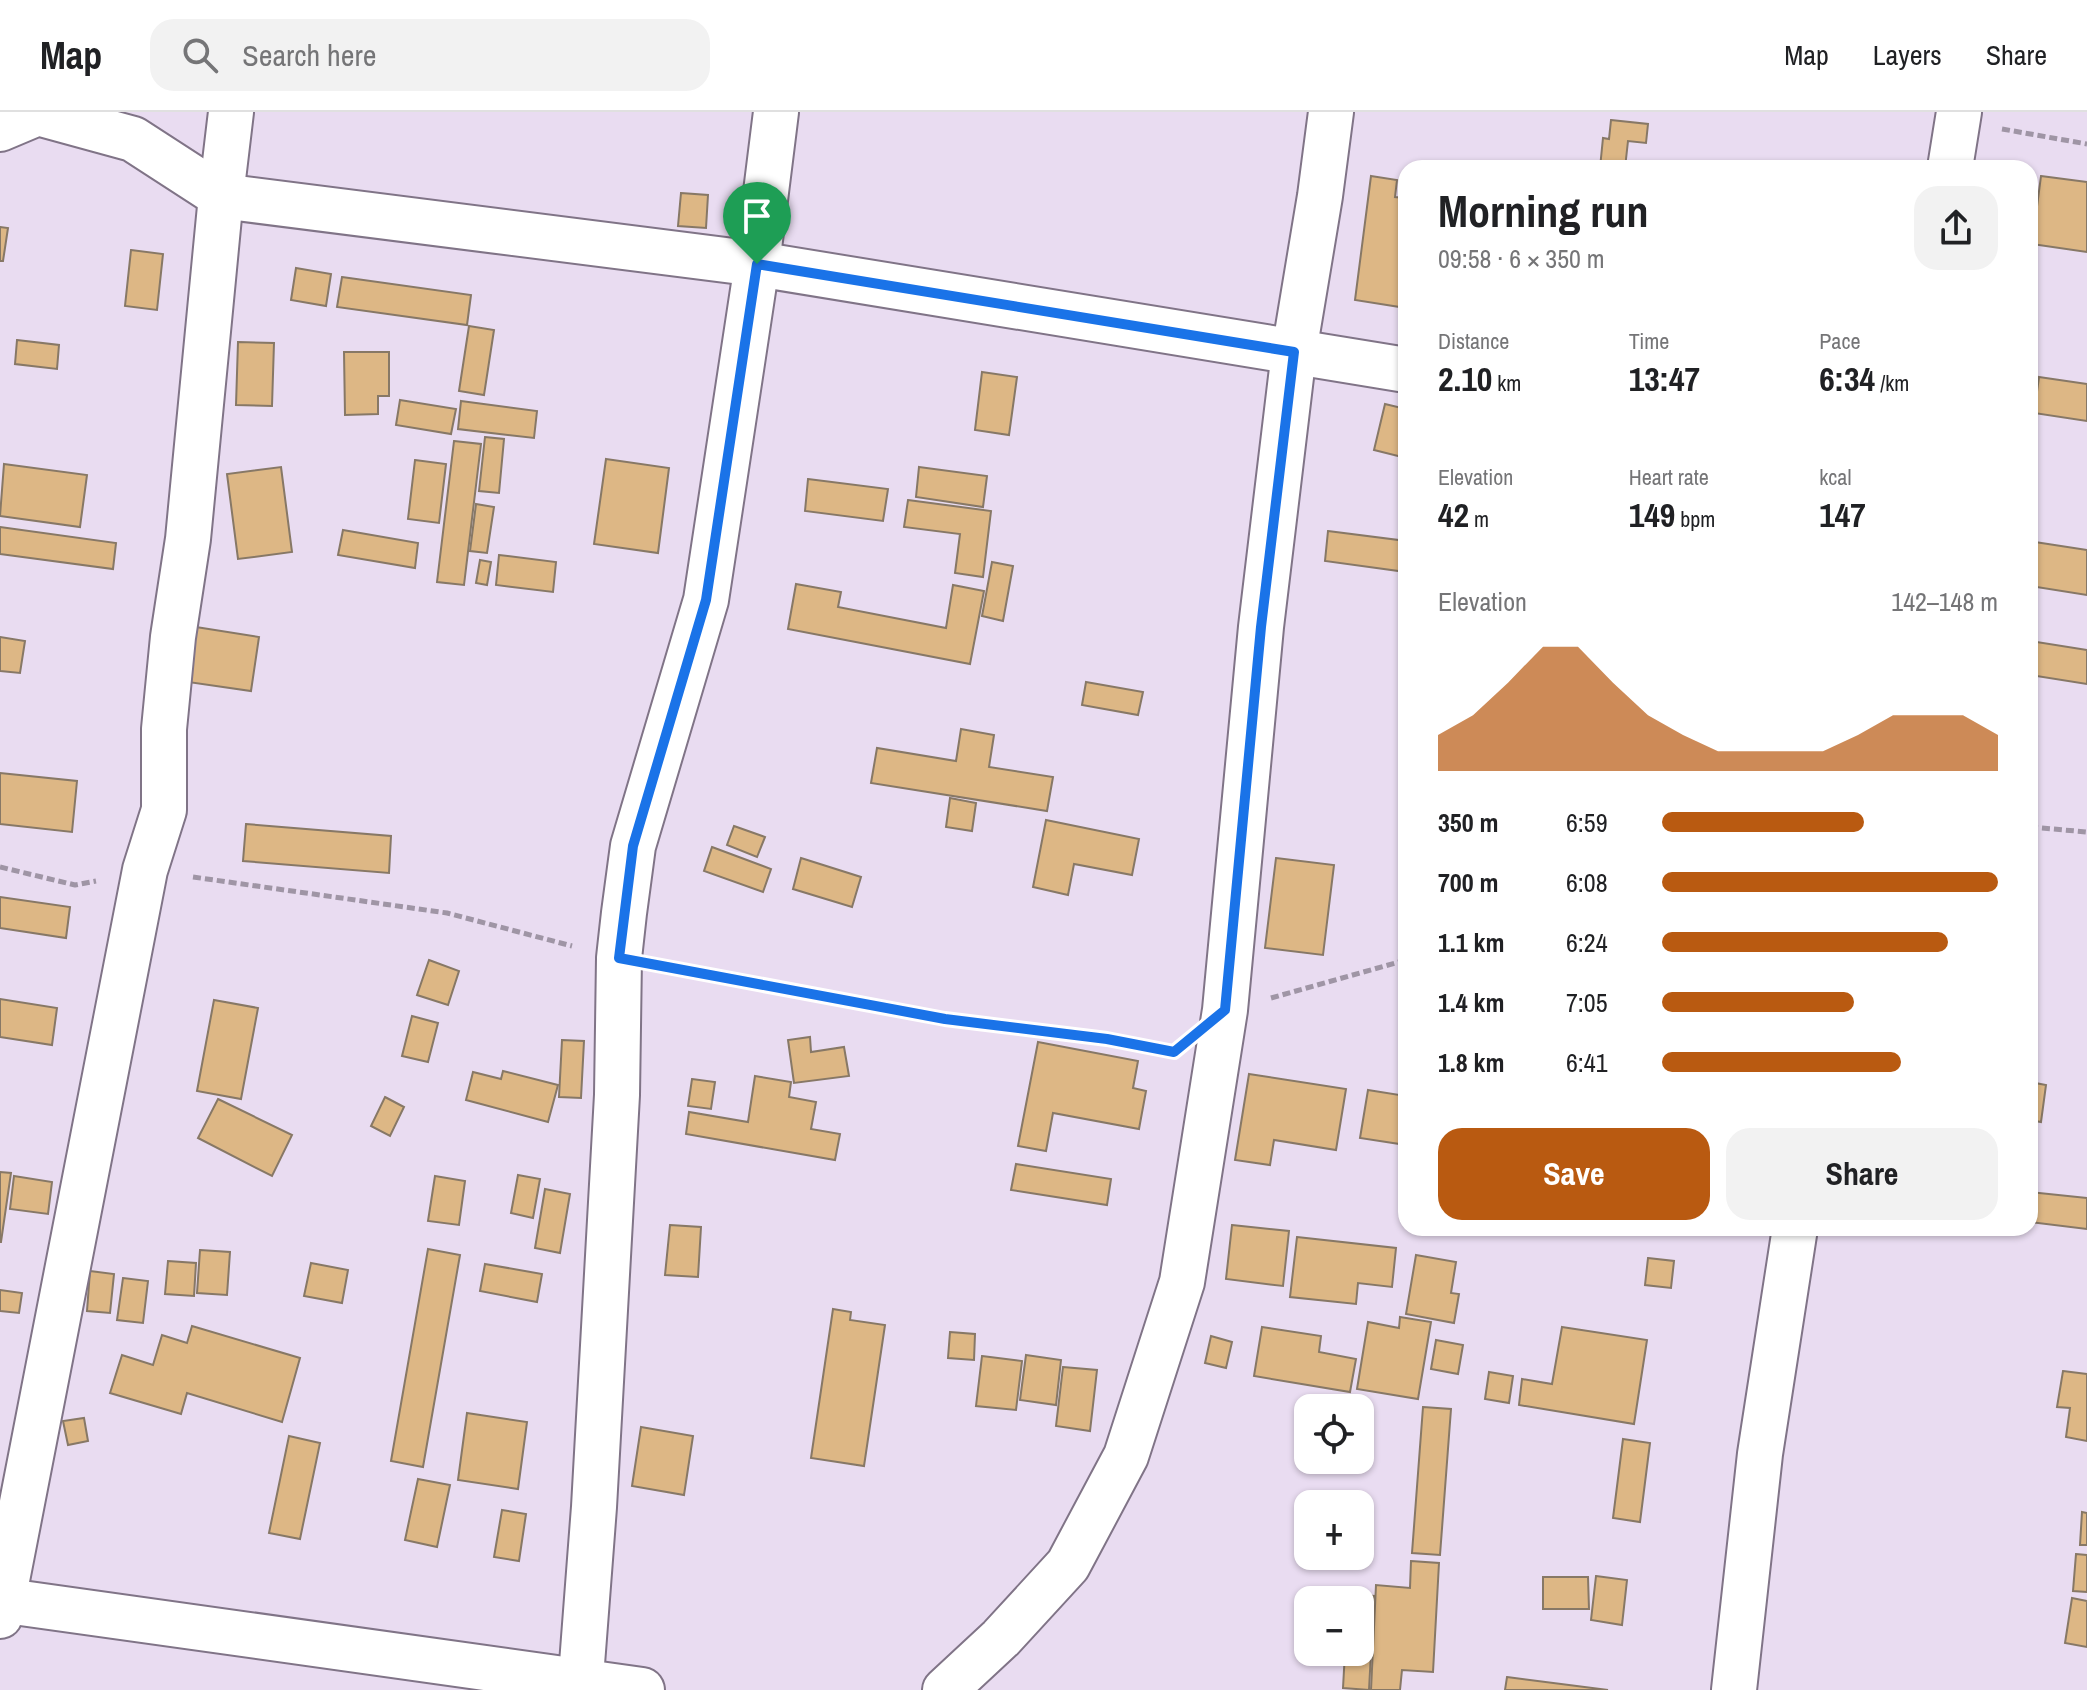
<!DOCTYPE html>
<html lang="en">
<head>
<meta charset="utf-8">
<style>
  :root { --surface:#fff; --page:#f2f2f2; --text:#202124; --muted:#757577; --line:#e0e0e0; --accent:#b95a11 }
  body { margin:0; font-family:"Archivo Narrow",sans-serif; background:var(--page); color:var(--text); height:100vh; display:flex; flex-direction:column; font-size:30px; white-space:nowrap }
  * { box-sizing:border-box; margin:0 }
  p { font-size:26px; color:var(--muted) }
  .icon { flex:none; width:44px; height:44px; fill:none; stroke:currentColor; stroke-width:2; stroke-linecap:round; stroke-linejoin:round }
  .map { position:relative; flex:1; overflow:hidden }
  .sheet { position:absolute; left:1398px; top:48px; width:640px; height:1076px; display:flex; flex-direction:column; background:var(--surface); border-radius:24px; box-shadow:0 2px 6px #0004 }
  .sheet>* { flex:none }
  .fabs { position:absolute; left:1294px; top:1282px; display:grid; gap:16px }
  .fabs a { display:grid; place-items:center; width:80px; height:80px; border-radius:16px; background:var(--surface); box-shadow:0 2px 6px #0004; font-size:40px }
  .pin { position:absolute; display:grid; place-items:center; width:68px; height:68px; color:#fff; margin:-82px -34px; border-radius:50% 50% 50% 0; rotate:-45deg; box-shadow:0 0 8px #0007 }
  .pin .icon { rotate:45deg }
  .round { display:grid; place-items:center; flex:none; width:84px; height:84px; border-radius:24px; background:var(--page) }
  .overview { display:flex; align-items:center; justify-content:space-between; height:136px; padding:0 40px }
  h1 { font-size:44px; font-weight:700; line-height:60px }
  .figures { display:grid; grid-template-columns:repeat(3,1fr); gap:12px; height:136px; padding:8px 40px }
  .figures div { display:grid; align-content:center }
  .figures b { font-size:34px; font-weight:700 }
  .figures small { font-size:22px; font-weight:400 }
  .figures p { font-size:22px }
  .chart { height:224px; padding:16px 40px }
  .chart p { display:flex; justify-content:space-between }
  .chart svg { width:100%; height:144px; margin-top:8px; fill:var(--accent); opacity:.7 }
  .cta { display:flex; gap:16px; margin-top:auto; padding:16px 40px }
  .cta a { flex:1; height:92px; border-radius:24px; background:var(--accent); color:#fff; font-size:32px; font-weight:700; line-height:92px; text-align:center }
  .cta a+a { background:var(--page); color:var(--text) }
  ul { padding:0 40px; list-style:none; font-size:26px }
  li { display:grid; grid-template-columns:128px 96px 1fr; align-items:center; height:60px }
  li i { height:20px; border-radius:10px; background:var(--accent) }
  header { display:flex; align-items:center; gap:48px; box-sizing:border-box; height:112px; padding:0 40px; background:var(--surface); border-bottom:2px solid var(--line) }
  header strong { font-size:38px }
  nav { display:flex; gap:44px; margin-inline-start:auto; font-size:28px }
  .search { width:560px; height:72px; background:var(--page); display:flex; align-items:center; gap:20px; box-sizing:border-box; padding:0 28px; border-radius:24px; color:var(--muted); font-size:30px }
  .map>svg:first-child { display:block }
  .building { fill:#ddb785; stroke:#877866; stroke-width:2 }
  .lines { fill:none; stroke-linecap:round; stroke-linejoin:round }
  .minor-casing { stroke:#807487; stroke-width:48 }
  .path { stroke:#9f95a5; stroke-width:5; stroke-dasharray:8 4; stroke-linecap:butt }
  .minor { stroke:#fff; stroke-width:44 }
  .route-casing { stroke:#fff; stroke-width:16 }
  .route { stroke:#1a73e8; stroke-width:10 }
</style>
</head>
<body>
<header>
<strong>Map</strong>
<div class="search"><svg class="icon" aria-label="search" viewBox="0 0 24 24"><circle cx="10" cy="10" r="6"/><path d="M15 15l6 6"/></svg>Search here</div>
<nav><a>Map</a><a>Layers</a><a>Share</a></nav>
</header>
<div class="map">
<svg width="2087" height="1578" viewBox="0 0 2087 1578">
  <rect width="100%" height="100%" fill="#e9dcf1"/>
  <g class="building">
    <polygon points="1611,8 1648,12 1646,31 1628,29 1625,56 1600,56 1603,26 1609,27"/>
    <polygon points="1371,64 1397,68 1395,85 1406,86 1406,196 1355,188"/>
    <polygon points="2041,64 2087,70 2087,140 2032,132"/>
    <polygon points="681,81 708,83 706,116 678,114"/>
    <polygon points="0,115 8,116 3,149 0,149"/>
    <polygon points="131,138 163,142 157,198 125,194"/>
    <polygon points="296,156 331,162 326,194 291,188"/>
    <polygon points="342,165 471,183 467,213 337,195"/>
    <polygon points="469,214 494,218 484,283 459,279"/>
    <polygon points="17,228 59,233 57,257 15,252"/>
    <polygon points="238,230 274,231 272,294 236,293"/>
    <polygon points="344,240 389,240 389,284 378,284 378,302 345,303"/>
    <polygon points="982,260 1017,265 1009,323 975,318"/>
    <polygon points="2039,265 2087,272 2087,309 2034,301"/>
    <polygon points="400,288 456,297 451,322 396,313"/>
    <polygon points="461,289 537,299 534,326 458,317"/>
    <polygon points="1385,292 1406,297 1406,346 1374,338"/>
    <polygon points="485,325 504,327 499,381 479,379"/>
    <polygon points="454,329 481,332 464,473 437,470"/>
    <polygon points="606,347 669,356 658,441 594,432"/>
    <polygon points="415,348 446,352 439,411 408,407"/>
    <polygon points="4,352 87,363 80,415 0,404"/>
    <polygon points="281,355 292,440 238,447 227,362"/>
    <polygon points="919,355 987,364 983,395 916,385"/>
    <polygon points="808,367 888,377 883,409 805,399"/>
    <polygon points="908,388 991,399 983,465 955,461 960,422 904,415"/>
    <polygon points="476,392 494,395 487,441 470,439"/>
    <polygon points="0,415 116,431 113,457 0,442"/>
    <polygon points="343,418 418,431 415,456 338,443"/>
    <polygon points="1328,419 1406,429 1406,460 1325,449"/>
    <polygon points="2035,430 2087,438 2087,483 2030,474"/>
    <polygon points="499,443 556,450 553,480 496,473"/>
    <polygon points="480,448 491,450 487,473 476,471"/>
    <polygon points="992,450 1013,454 1003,509 982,504"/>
    <polygon points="796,472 841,480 838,495 946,516 953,473 984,479 970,552 788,517"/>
    <polygon points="196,515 259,525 251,579 188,570"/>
    <polygon points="0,525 25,529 20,561 0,559"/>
    <polygon points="2030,529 2087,538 2087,572 2030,563"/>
    <polygon points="1086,570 1143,580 1138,603 1082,593"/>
    <polygon points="961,617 994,623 989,655 1053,665 1047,699 871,671 877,636 956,649"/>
    <polygon points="0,661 77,669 72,720 0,712"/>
    <polygon points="950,686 976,691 972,719 946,715"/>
    <polygon points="1046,708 1139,727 1132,763 1074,752 1068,783 1033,775"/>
    <polygon points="246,712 391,724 389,761 243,749"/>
    <polygon points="734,714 765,725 757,745 727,733"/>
    <polygon points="712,735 771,757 763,780 704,759"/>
    <polygon points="801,746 861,765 852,795 793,777"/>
    <polygon points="1276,746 1334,753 1323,843 1265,836"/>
    <polygon points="0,785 70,795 66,826 0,816"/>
    <polygon points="429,848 459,859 448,893 417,883"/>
    <polygon points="0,887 57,896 52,933 0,925"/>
    <polygon points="214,888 258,896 241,987 197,979"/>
    <polygon points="412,904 438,911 428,950 402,944"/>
    <polygon points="810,925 811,940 844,935 849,964 794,971 788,928"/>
    <polygon points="562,928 584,929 581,986 559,985"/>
    <polygon points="1038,930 1138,949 1133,976 1146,979 1139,1017 1053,1001 1046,1039 1018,1034"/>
    <polygon points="503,959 558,973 548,1010 466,988 473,960 501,967"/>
    <polygon points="1249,962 1346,977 1336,1038 1274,1028 1270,1053 1235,1048"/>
    <polygon points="755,964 791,970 789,985 816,990 811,1017 840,1022 835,1048 686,1022 689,1000 748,1010"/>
    <polygon points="692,967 715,970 711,997 688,994"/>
    <polygon points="2030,970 2046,973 2041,1010 2030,1008"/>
    <polygon points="1368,978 1406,984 1406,1033 1360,1026"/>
    <polygon points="385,985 404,995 390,1024 371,1014"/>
    <polygon points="218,987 292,1023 272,1064 198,1026"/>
    <polygon points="1016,1052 1111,1067 1107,1093 1011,1078"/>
    <polygon points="0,1060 11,1061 1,1130 0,1130"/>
    <polygon points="518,1063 540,1067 533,1106 511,1101"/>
    <polygon points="14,1064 52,1070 48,1102 10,1097"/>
    <polygon points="435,1064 465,1069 459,1113 428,1109"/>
    <polygon points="545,1077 570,1082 560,1141 535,1136"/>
    <polygon points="2030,1080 2087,1086 2087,1117 2030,1110"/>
    <polygon points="670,1113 701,1115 698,1165 665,1163"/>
    <polygon points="1232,1113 1289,1119 1283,1174 1226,1167"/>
    <polygon points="1297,1125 1396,1136 1392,1175 1358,1171 1356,1192 1290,1185"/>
    <polygon points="428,1137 460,1143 423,1355 391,1349"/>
    <polygon points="200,1138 230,1140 227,1183 197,1181"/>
    <polygon points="1416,1143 1456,1150 1451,1181 1459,1182 1454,1211 1406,1202"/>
    <polygon points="1648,1146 1674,1149 1671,1176 1645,1173"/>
    <polygon points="168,1149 196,1151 194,1184 165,1182"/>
    <polygon points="311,1151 348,1158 342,1191 304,1184"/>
    <polygon points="485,1152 542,1162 537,1190 480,1179"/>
    <polygon points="90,1159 114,1162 110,1201 87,1199"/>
    <polygon points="123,1166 148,1169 143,1211 117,1208"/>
    <polygon points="0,1178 22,1181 19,1201 0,1199"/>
    <polygon points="833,1197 851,1200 850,1208 885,1213 864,1354 811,1346"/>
    <polygon points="1400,1205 1431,1210 1418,1287 1357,1277 1368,1210 1399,1216"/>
    <polygon points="192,1214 300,1246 282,1310 187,1281 181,1302 110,1281 122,1243 153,1253 162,1223 187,1231"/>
    <polygon points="1262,1215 1321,1224 1319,1240 1356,1247 1350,1280 1254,1264"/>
    <polygon points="1562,1215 1647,1228 1634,1312 1519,1293 1522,1267 1552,1272"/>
    <polygon points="950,1220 975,1222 974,1248 948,1246"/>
    <polygon points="1211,1224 1232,1230 1226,1256 1205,1251"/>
    <polygon points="1436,1228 1463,1233 1458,1262 1431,1257"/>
    <polygon points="1026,1243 1061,1248 1056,1293 1020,1288"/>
    <polygon points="982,1244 1022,1249 1016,1298 976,1294"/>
    <polygon points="1063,1255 1097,1258 1090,1319 1056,1314"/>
    <polygon points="2063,1259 2087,1262 2087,1329 2066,1325 2070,1296 2057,1295"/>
    <polygon points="1489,1260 1513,1264 1509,1291 1485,1287"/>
    <polygon points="1423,1295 1451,1297 1440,1443 1412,1441"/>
    <polygon points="467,1301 527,1310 518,1377 458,1368"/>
    <polygon points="84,1306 88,1329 68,1333 63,1309"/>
    <polygon points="641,1315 693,1324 684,1383 632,1374"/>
    <polygon points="289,1324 320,1331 300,1427 269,1421"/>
    <polygon points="1623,1327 1650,1331 1640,1410 1613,1406"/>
    <polygon points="418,1367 450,1373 437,1435 405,1428"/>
    <polygon points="502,1398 526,1402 519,1449 494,1445"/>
    <polygon points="2082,1400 2087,1401 2087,1433 2080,1433"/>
    <polygon points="2076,1442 2087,1443 2087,1480 2073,1479"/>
    <polygon points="1411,1449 1439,1451 1433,1560 1402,1558 1400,1578 1371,1578 1376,1473 1410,1476"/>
    <polygon points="1596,1464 1627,1468 1622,1513 1591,1508"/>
    <polygon points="1543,1465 1588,1465 1589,1497 1543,1497"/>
    <polygon points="1349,1482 1374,1484 1369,1578 1343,1576 1345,1540 1360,1540 1360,1488 1348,1488"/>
    <polygon points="2072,1486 2087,1489 2087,1535 2065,1531"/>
    <polygon points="1507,1565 1608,1578 1505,1578"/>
  </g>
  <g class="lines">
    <g class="minor-casing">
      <g id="minor">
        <polyline points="0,17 38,1 133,27 221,84 757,152 1406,258"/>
        <polyline points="1950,56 1959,0"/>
        <polyline points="0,1488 642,1578"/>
        <polyline points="0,1504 145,758 164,698 164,617 173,525 188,427 221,84 231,0"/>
        <polyline points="580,1578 594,1395 617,983 619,846 624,801 633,734 706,488 757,152 776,0"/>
        <polyline points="945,1578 1001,1526 1068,1453 1126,1344 1182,1170 1225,898 1261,515 1294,240 1320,84 1331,0"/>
        <polyline points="1734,1578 1760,1342 1795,1116"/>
      </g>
    </g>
    <g class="path">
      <polyline points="2002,17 2087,32"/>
      <polyline points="2030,715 2087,720"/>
      <polyline points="0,755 75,773 96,769"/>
      <polyline points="193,765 447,801 572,834"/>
      <polyline points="663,855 945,907 1107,927 1170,940"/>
      <polyline points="1271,886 1406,848"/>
    </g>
    <use href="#minor" class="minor"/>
  </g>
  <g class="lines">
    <g class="route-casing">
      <polygon id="route" points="757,152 1294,240 1261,515 1225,898 1174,940 1107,927 945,907 619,846 633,734 706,488"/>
    </g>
    <use href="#route" class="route"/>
  </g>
</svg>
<div class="fabs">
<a><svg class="icon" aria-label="locate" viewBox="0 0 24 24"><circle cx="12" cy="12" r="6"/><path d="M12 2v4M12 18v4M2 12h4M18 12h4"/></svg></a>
<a>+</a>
<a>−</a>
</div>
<div class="pin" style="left:757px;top:152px;background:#1e9e55"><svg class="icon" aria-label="arrive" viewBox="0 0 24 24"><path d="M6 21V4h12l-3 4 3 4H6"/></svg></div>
<section class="sheet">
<div class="overview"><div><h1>Morning run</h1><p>09:58 · 6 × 350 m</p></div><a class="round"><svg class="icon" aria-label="share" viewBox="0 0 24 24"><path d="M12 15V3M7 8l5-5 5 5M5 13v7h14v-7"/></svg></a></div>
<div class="figures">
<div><p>Distance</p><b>2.10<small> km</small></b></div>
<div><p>Time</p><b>13:47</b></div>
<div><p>Pace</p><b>6:34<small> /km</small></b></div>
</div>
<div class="figures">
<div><p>Elevation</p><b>42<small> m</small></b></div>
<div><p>Heart rate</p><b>149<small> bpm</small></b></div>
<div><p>kcal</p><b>147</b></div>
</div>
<div class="chart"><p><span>Elevation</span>142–148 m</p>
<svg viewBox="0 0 160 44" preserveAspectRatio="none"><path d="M0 44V33L10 27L20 17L30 6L40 6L50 17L60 27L70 33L80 38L90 38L100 38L110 38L120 33L130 27L140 27L150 27L160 33V44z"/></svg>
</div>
<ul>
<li><b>350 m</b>6:59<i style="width:60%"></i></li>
<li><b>700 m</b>6:08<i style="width:100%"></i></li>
<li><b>1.1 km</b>6:24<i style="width:85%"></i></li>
<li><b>1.4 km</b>7:05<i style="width:57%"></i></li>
<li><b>1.8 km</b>6:41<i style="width:71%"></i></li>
</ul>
<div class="cta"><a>Save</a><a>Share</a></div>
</section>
</div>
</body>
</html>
